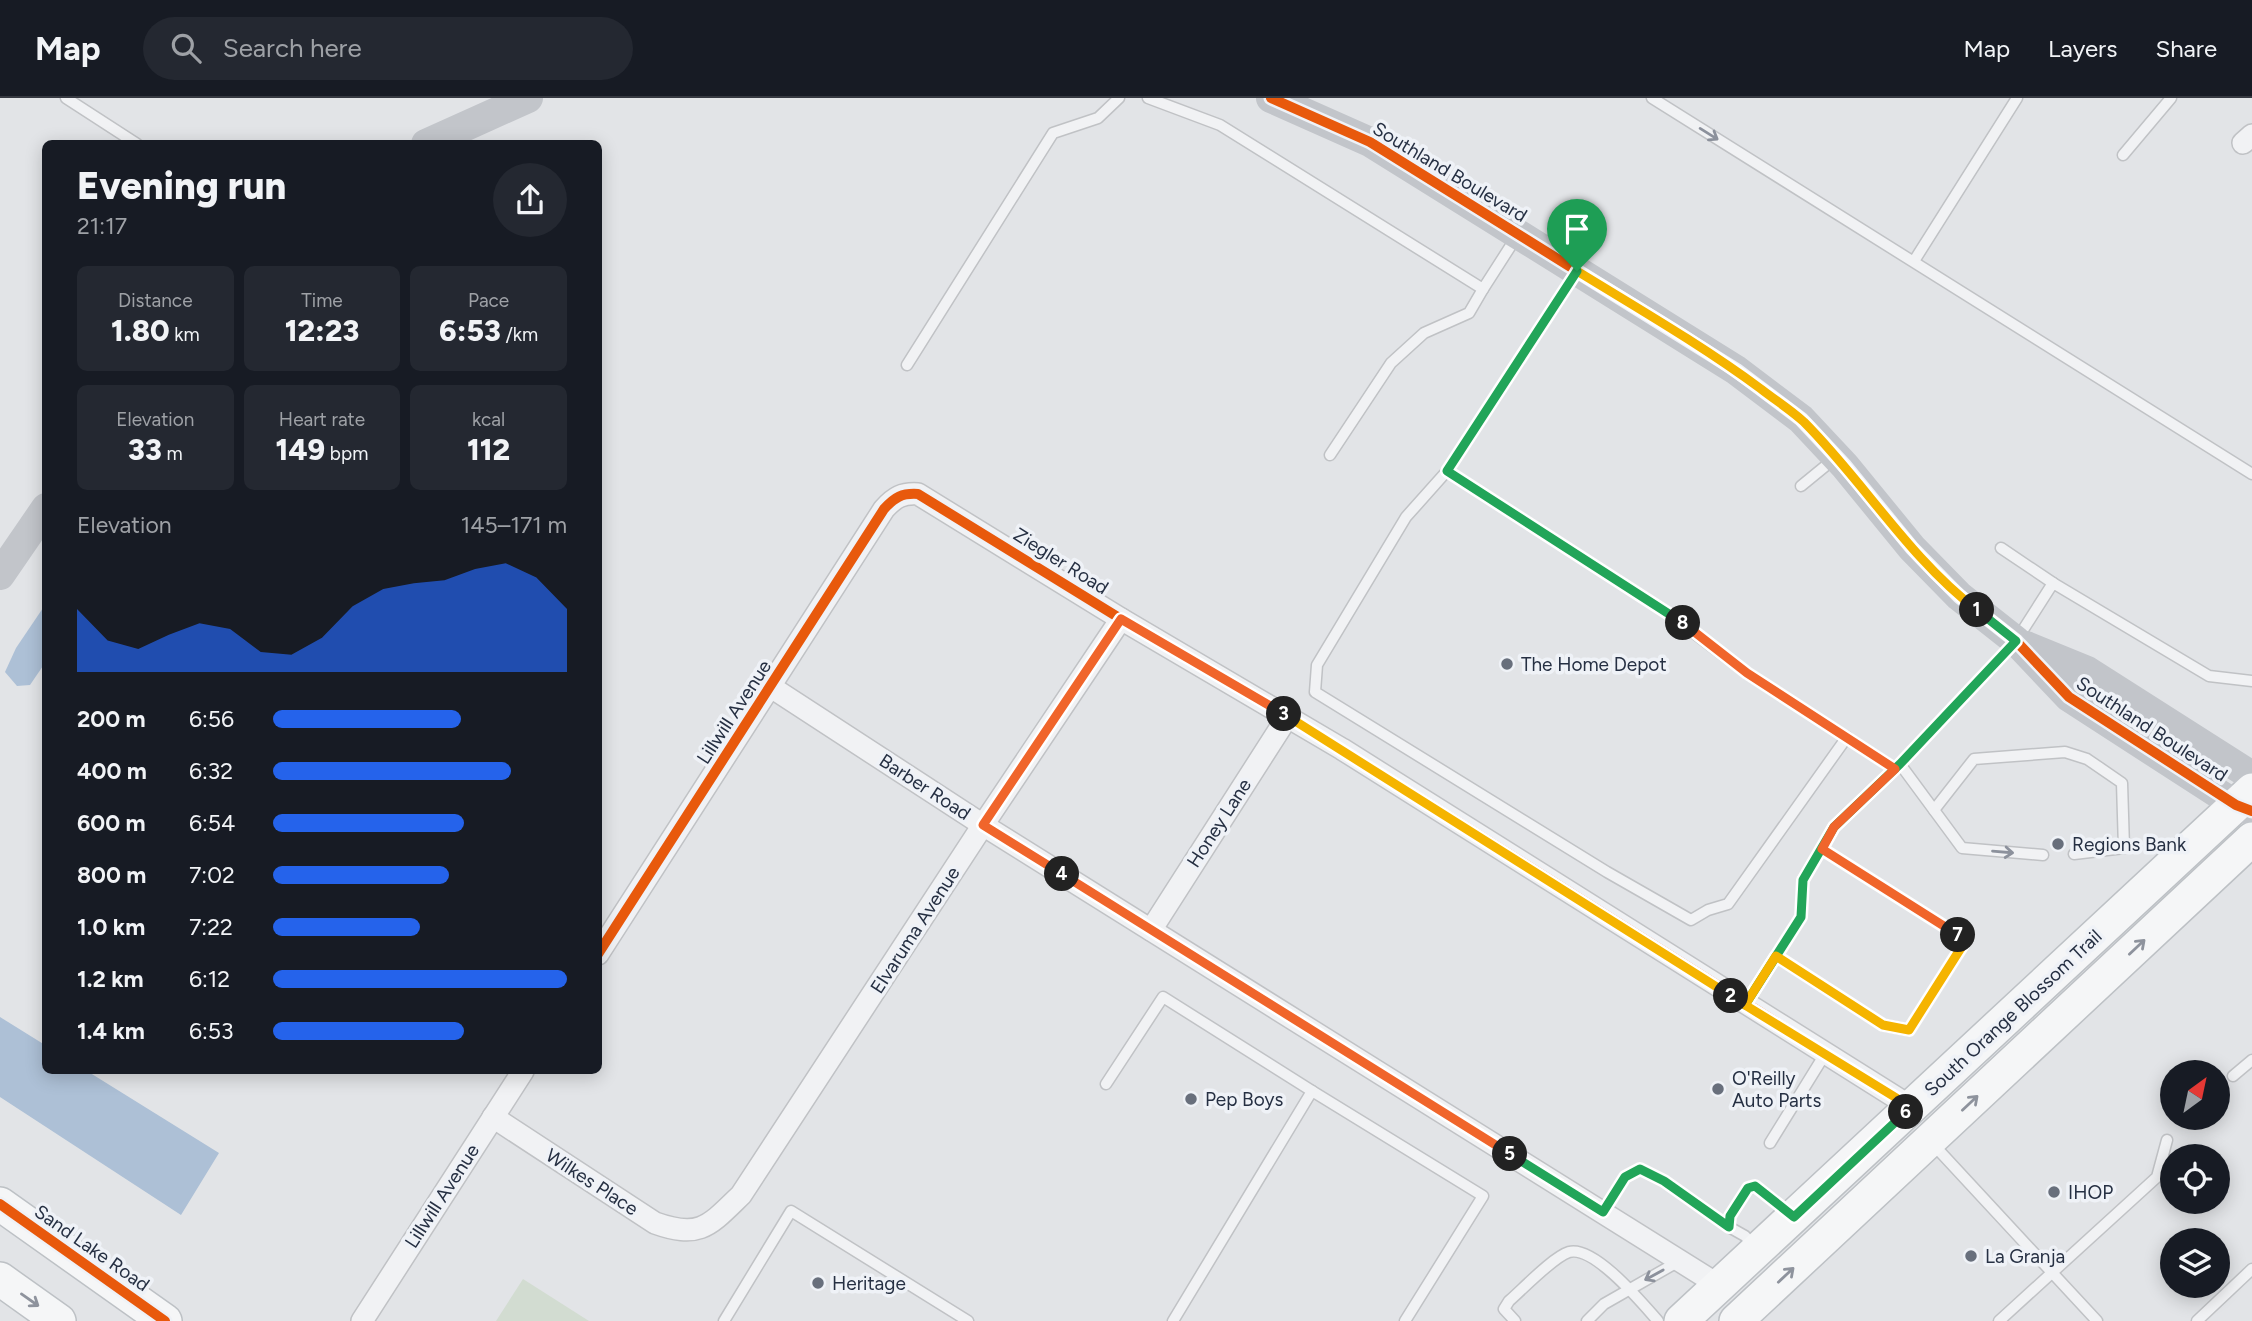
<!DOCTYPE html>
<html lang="en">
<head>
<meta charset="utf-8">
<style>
  :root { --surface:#171b24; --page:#242831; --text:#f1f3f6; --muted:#9ea1a6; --line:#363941; --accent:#2563eb }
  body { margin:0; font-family:Figtree,sans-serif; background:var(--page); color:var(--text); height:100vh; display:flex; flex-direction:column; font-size:26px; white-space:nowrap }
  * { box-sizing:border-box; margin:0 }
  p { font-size:23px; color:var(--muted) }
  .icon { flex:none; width:38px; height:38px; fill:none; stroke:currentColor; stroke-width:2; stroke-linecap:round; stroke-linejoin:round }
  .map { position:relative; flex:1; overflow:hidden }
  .sheet { position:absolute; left:42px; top:42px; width:560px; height:934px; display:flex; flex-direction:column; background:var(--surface); border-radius:10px; box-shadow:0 4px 18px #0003 }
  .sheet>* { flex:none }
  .needle { width:46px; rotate:33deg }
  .controls { position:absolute; left:2160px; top:962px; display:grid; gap:14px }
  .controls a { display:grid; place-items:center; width:70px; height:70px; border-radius:50%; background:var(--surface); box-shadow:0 4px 18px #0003; font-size:35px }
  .pin { position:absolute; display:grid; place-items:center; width:60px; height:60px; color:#fff; margin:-72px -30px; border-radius:50% 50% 50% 0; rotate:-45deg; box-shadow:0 0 7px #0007 }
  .pin .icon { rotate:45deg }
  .km { position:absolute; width:35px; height:35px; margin:-18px; border-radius:50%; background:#222; color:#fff; font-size:19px; line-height:35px; text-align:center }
  .round { display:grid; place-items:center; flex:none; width:74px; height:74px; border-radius:37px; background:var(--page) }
  .head { display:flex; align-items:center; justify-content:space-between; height:119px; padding:0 35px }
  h1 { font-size:38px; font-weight:800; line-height:52px }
  .metrics { display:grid; grid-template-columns:repeat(3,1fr); gap:10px; height:119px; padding:7px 35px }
  .metrics div { display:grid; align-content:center; border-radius:10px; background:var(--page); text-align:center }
  .metrics b { font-size:30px; font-weight:800 }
  .metrics small { font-size:19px; font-weight:400 }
  .metrics p { font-size:19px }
  .chart { height:196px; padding:14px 35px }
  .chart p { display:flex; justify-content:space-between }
  .chart svg { width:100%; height:126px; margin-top:7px; fill:var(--accent); opacity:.7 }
  ul { padding:0 35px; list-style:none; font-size:23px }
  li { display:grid; grid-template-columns:112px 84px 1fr; align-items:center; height:52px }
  li i { height:18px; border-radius:9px; background:var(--accent) }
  header { display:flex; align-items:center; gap:42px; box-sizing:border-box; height:98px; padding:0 35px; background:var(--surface); border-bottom:2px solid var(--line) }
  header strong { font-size:33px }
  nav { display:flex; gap:38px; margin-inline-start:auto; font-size:24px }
  .search { width:490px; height:63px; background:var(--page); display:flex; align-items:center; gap:18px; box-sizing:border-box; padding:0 24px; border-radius:38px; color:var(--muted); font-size:26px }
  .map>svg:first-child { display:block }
  .green { fill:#d2dcd1 }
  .water { fill:#adc0d6 }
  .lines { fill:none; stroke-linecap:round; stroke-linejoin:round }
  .lane-casing { stroke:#c0c2c5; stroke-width:13 }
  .street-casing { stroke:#c0c2c5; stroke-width:24 }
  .primary-casing { stroke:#bdc1c5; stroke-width:36 }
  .lane { stroke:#f1f2f4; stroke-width:10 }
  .street { stroke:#f1f2f4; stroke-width:21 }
  .secondary { stroke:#c2c5ca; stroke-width:30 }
  .primary { stroke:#f5f6f7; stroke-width:33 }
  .cycleway-casing { stroke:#eff2f7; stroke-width:15 }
  .cycleway { stroke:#e8590c; stroke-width:10 }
  .oneway { stroke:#8c919c }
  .oneway2 { stroke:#8e939d }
  .split-1-casing { stroke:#fff; stroke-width:14 }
  .split-2-casing { stroke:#fff; stroke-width:14 }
  .split-3-casing { stroke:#fff; stroke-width:14 }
  .split-4-casing { stroke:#fff; stroke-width:14 }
  .split-5-casing { stroke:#fff; stroke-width:14 }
  .split-6-casing { stroke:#fff; stroke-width:14 }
  .split-7-casing { stroke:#fff; stroke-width:14 }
  .split-8-casing { stroke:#fff; stroke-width:14 }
  .split-9-casing { stroke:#fff; stroke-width:14 }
  .split-1 { stroke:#f5b400; stroke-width:9 }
  .split-2 { stroke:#22a559; stroke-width:9 }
  .split-3 { stroke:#f5b400; stroke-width:9 }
  .split-4 { stroke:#f0652b; stroke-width:9 }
  .split-5 { stroke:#f0652b; stroke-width:9 }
  .split-6 { stroke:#22a559; stroke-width:9 }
  .split-7 { stroke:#f5b400; stroke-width:9 }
  .split-8 { stroke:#f0652b; stroke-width:9 }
  .split-9 { stroke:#22a559; stroke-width:9 }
  .poi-dot { fill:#686f7c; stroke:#eff2f7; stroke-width:2.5 }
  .labels { text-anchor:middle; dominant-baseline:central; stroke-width:7; stroke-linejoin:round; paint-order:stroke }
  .street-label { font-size:19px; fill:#263043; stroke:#eff2f7 }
  .poi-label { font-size:19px; fill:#263043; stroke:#eff2f7; text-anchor:start }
</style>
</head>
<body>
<header>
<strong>Map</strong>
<div class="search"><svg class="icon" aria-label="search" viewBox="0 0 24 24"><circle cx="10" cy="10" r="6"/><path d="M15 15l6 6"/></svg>Search here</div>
<nav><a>Map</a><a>Layers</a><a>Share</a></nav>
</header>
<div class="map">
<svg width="2252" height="1223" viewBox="0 0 2252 1223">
  <rect width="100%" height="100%" fill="#e2e4e7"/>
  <polygon class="green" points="523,1181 589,1223 496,1223"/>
  <g class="water">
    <polygon points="45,507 45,565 30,587 17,588 5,574 16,550"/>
    <polygon points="0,919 45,947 46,973 87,973 219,1055 181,1117 0,999"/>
  </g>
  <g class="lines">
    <g class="lane-casing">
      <g id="lane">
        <polyline points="66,0 137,46"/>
        <polyline points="1148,0 1220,27 1483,191 1517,138"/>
        <polyline points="1652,0 2252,376"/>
        <polyline points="2123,57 2171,0"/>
        <polyline points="1914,163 2017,0"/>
        <polyline points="1576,175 1447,373 1665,513 1747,575 1895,671"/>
        <polyline points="907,267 1053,35 1098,20 1119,0"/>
        <polyline points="1330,357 1391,265 1424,235 1469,215 1483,191"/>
        <polyline points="1447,373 1406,419 1317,567 1315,594 1607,774 1691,822 1708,812 1728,806 1847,639"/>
        <polyline points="1801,388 1834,361"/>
        <polyline points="2001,450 2053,485"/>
        <polyline points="1900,666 1962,750 2043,757"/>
        <polyline points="1934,712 1974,661 2065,654 2087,661 2122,685 2124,750 2074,756"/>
        <polyline points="1776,858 1883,927 1909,932 1966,842 1822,751"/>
        <polyline points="1745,907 1801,819 1803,781 1834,729 1895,671 2016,543 2053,485 2209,578 2252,583"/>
        <polyline points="2233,978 2252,962"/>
        <polyline points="1106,986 1163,899 1312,993"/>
        <polyline points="1770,1045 1825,956"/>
        <polyline points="1932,1045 2097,1223"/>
        <polyline points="1603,1114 1625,1079 1640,1071 1664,1083 1729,1129"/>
        <polyline points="1755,1149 1745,1138 1729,1129 1730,1118 1748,1090 1755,1088 1789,1115"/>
        <polyline points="724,1223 791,1113 968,1223"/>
        <polyline points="1173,1223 1312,993 1483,1098 1405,1223"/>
        <path d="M1515,1223l-11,-12 5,-8c14,-12 44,-44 60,-49 25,-7 73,51 89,69"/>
        <polyline points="1587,1223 1604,1206 1681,1162"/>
        <polyline points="1999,1223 2157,1079 2167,1042"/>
        <polyline points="2197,1223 2252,1171"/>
      </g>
    </g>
    <g class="street-casing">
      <g id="street">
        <polyline points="2243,45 2252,37"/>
        <polyline points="771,589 983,727 1720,1188"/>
        <polyline points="1151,832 1288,618"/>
        <path d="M598,856l286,-445c11,-12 18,-16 34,-15l203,125 221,130 569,358"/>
        <path d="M493,1019l162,106c45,16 54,3 86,-28l242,-370 138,-206"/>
        <polyline points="362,1223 523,973"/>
      </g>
    </g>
    <g class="primary-casing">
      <g id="primary">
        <polyline points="0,1106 165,1223"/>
        <polyline points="0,1181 59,1223"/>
        <polyline points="1681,1223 2252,692"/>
        <polyline points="1736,1223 2252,741"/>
      </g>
    </g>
    <use href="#lane" class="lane"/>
    <use href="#street" class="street"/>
    <g class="secondary">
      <polyline points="1271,0 1370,44 1736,272 1801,321 1845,368 1912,450 1959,498 2016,543 2069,599 2236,707 2252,713"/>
      <polyline points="426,46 528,0"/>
      <polyline points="0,477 46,410"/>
      <polyline points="2026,548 2087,573 2252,678"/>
    </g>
    <use href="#primary" class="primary"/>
    <g class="cycleway-casing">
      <g id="cycleway">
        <polyline points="1271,0 1370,44 1736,272 1801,321 1845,368 1912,450 1959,498 2016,543 2069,599 2236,707 2252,713"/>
        <path d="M598,856l286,-445c11,-12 18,-16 34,-15l203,125 221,130 569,358"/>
        <polyline points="0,1106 165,1223"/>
      </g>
    </g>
    <use href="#cycleway" class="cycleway"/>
  </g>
  <defs><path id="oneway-shaft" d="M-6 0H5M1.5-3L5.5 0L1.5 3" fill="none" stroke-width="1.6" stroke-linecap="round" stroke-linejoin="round" transform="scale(1.75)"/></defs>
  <g class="oneway">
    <use href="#oneway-shaft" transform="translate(1709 36) rotate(32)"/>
    <use href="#oneway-shaft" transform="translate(2003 754) rotate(5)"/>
    <use href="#oneway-shaft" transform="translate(1654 1177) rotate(151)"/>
  </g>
  <g class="oneway2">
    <use href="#oneway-shaft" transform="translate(2137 849) rotate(-43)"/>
    <use href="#oneway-shaft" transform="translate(1970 1005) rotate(-43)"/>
    <use href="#oneway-shaft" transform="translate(1786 1177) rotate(-43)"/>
    <use href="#oneway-shaft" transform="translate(30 1202) rotate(35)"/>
  </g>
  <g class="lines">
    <g class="split-1-casing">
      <path id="split-1" d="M1577,173c62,38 126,75 184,118 14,11 30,21 43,33 60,60 105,136 173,188"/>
    </g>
    <g class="split-2-casing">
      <polyline id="split-2" points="1731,898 1745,907 1801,819 1803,782 1834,729 1900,666 2016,543 1977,512"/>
    </g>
    <g class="split-3-casing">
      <polyline id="split-3" points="1284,616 1731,898"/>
    </g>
    <g class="split-4-casing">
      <polyline id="split-4" points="1062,776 983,727 1121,521 1284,616"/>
    </g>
    <g class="split-5-casing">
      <polyline id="split-5" points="1062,776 1510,1056"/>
    </g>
    <g class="split-6-casing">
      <polyline id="split-6" points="1510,1056 1603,1114 1625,1079 1640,1071 1664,1083 1729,1129 1730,1118 1748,1090 1755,1088 1794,1119 1906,1014"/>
    </g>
    <g class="split-7-casing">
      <polyline id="split-7" points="1906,1014 1911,1009 1745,907 1776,858 1883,927 1909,932 1966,842 1958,837"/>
    </g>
    <g class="split-8-casing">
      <polyline id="split-8" points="1683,525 1747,575 1895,671 1834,729 1822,751 1958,837"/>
    </g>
    <g class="split-9-casing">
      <polyline id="split-9" points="1577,173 1447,373 1683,525"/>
    </g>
    <use href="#split-1" class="split-1"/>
    <use href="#split-2" class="split-2"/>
    <use href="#split-3" class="split-3"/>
    <use href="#split-4" class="split-4"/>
    <use href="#split-5" class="split-5"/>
    <use href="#split-6" class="split-6"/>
    <use href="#split-7" class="split-7"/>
    <use href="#split-8" class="split-8"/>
    <use href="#split-9" class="split-9"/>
  </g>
  <g class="poi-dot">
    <circle cx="1507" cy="566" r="7"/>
    <circle cx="2058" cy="746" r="7"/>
    <circle cx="1718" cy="991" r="7"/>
    <circle cx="1191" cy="1001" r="7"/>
    <circle cx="2054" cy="1094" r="7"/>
    <circle cx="1971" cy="1158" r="7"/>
    <circle cx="818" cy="1185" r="7"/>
  </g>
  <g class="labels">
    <g class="street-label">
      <text transform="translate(1450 74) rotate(31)">Southland Boulevard</text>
      <text transform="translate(1061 463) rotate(32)">Ziegler Road</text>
      <text transform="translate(734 614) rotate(-57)">Lillwill Avenue</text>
      <text transform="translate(2152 631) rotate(33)">Southland Boulevard</text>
      <text transform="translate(925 689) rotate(33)">Barber Road</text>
      <text transform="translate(1219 725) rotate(-57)">Honey Lane</text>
      <text transform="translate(915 832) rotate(-57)">Elvaruma Avenue</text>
      <text transform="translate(2013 915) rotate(-43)">South Orange Blossom Trail</text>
      <text transform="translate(592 1084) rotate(33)">Wilkes Place</text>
      <text transform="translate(442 1098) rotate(-57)">Lillwill Avenue</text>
      <text transform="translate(92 1150) rotate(35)">Sand Lake Road</text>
    </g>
    <g class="poi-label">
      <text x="1521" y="566">The Home Depot</text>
      <text x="2072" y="746">Regions Bank</text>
      <text x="1732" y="980">O'Reilly<tspan x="1732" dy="22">Auto Parts</tspan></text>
      <text x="1205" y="1001">Pep Boys</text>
      <text x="2068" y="1094">IHOP</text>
      <text x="1985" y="1158">La Granja</text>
      <text x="832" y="1185">Heritage</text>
    </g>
  </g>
</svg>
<div class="controls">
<a><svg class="needle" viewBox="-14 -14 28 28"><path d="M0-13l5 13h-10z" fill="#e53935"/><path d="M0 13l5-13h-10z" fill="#9ea1a6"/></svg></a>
<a><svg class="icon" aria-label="locate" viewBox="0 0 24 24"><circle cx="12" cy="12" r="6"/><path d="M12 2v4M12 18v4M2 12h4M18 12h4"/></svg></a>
<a><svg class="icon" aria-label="layers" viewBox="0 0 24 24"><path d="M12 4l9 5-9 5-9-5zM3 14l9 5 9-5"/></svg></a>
</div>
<div class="pin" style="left:1577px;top:173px;background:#1e9e55"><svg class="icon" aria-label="arrive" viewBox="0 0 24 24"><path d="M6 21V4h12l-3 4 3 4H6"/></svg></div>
<b class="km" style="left:1977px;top:512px">1</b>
<b class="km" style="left:1731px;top:898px">2</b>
<b class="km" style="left:1284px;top:616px">3</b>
<b class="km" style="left:1062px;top:776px">4</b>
<b class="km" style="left:1510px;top:1056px">5</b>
<b class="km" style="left:1906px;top:1014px">6</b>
<b class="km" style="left:1958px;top:837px">7</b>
<b class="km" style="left:1683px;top:525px">8</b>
<section class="sheet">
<div class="head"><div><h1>Evening run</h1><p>21:17</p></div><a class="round"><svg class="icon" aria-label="share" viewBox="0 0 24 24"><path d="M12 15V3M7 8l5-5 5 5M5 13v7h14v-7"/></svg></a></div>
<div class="metrics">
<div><p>Distance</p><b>1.80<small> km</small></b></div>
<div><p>Time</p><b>12:23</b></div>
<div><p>Pace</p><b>6:53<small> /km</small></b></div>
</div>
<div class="metrics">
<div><p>Elevation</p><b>33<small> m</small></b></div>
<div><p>Heart rate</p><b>149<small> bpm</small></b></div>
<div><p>kcal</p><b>112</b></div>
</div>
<div class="chart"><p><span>Elevation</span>145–171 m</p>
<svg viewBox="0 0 160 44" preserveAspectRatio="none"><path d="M0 44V22L10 33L20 36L30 31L40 27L50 29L60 37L70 38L80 32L90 21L100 15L110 13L120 12L130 8L140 6L150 11L160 22V44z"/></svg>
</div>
<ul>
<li><b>200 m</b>6:56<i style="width:64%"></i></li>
<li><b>400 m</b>6:32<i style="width:81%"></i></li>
<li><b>600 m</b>6:54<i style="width:65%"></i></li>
<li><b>800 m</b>7:02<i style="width:60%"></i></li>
<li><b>1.0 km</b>7:22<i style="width:50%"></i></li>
<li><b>1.2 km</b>6:12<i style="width:100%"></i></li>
<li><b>1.4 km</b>6:53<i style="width:65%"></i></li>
</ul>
</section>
</div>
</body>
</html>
